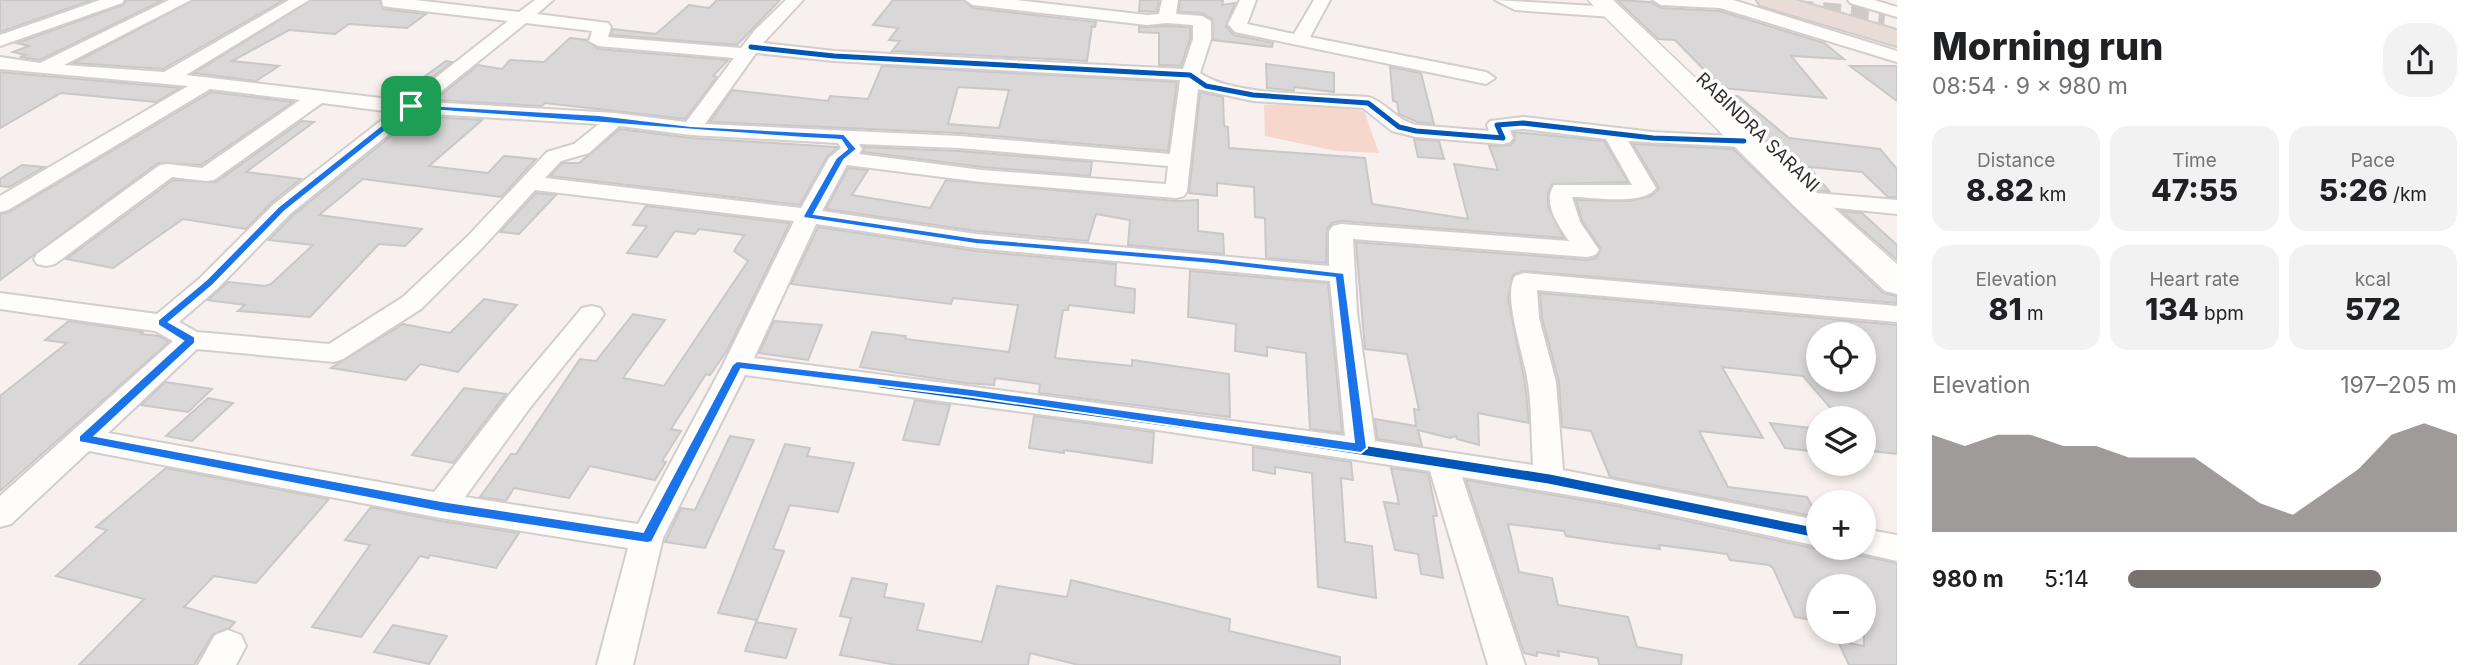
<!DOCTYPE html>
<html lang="en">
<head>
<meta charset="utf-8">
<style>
  :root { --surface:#fff; --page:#f2f2f2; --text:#202124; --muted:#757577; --accent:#777270 }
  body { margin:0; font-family:Inter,sans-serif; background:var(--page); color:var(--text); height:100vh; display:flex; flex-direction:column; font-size:26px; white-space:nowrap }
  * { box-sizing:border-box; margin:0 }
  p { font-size:23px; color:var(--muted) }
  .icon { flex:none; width:38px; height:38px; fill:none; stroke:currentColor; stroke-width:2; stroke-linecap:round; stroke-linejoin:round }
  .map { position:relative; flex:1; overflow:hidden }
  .sheet { display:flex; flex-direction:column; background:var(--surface); width:595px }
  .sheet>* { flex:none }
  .tools { position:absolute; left:1806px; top:322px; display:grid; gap:14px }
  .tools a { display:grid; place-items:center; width:70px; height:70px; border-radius:50%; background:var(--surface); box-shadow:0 4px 10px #0003; font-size:35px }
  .pin { position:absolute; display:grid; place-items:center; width:60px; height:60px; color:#fff; margin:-30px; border-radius:14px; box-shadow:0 4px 10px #0006 }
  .round { display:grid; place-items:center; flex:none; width:74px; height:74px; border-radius:28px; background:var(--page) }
  .overview { display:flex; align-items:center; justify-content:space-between; height:119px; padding:0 35px }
  h1 { font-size:38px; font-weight:800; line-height:52px }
  .metrics { display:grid; grid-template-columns:repeat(3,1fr); gap:10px; height:119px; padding:7px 35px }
  .metrics div { display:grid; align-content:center; border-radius:18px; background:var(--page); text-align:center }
  .metrics b { font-size:30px; font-weight:800 }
  .metrics small { font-size:19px; font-weight:400 }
  .metrics p { font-size:19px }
  .chart { height:196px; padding:14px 35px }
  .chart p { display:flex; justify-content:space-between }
  .chart svg { width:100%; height:126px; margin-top:7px; fill:var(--accent); opacity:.7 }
  ul { padding:0 35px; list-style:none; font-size:23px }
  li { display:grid; grid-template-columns:112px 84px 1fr; align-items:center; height:52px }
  li i { height:18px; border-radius:9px; background:var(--accent) }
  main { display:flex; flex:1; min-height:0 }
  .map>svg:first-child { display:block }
  .water { fill:#f5d7cc }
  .building { fill:#dad7d8; stroke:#c9c7c8; stroke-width:2; fill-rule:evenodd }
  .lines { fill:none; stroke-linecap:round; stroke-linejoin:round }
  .street-tunnel { stroke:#d0c9c7; stroke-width:18; stroke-dasharray:18 10; stroke-linecap:butt }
  .street-casing { stroke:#d3cecc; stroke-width:4 }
  .secondary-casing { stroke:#d3cecc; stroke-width:3 }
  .highway-casing { stroke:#cfccca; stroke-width:4 }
  .street { fill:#fefdfc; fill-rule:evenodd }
  .secondary { fill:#fefdfc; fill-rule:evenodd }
  .highway { fill:#e9dbd6; fill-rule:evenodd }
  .cycleway-far2-casing { stroke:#fff; stroke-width:9 }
  .cycleway-far1-casing { stroke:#fff; stroke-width:10 }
  .cycleway-casing { stroke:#fff; stroke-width:13 }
  .cycleway-far2 { stroke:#0057b8; stroke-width:5 }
  .cycleway-far1 { stroke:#0057b8; stroke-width:6 }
  .cycleway { stroke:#0057b8; stroke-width:9 }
  .route { fill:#1a73e8; stroke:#fff; stroke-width:2; fill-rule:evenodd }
  .labels { text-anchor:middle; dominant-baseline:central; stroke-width:7; stroke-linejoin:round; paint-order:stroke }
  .far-street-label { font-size:18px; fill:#322e2c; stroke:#fff }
</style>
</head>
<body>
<main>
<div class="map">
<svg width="1897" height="665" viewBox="0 0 1897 665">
  <rect width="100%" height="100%" fill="#f7f0ee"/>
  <polygon class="water" points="1302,103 1364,111 1379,153 1336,151 1265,136 1264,105"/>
  <g class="building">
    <polygon points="0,0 92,0 0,32"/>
    <polygon points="127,0 163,0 40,60 20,57 26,55 13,52 29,46 17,43 123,5"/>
    <polygon points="193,0 284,0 163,69 74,63"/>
    <polygon points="311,0 380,0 383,9 426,14 407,28 349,24 335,34 289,30 232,61 279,66 256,81 194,73"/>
    <polygon points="717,0 780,0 737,45 611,35 613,29 656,34 689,5 709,8"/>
    <polygon points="893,0 963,0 973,8 1096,22 1095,27 1092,26 1087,61 892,51 900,41 889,40 898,28 873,25"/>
    <polygon points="1140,0 1159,0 1157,12 1139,11"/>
    <polygon points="1180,0 1223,0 1222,5 1235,3 1226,26 1234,35 1273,43 1272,47 1213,40 1212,19 1202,13 1179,12"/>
    <polygon points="1617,0 1651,2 1661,8 1720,11 1824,43 1844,59 1791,56 1826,98 1722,88 1675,40 1658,39"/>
    <polygon points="1167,26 1190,27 1190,39 1181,66 1159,65 1159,33 1139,32 1139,27"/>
    <polygon points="570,38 587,40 598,49 728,60 713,76 717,77 685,119 545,103 542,106 435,100 478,65 502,69 510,60 544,62"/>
    <polygon points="446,61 452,62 416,90 408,88"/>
    <polygon points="1266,64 1334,73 1334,92 1294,87 1294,91 1267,88"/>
    <path d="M882,66l295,16 -9,69 -209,-18 -249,-11 22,-32 96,11 2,-5 38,3zM958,87l51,3 -10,38 -51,-4z"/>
    <polygon points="1850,66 1897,66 1897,101"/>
    <polygon points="1390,67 1421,73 1434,124 1417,122 1399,114 1397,102 1393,101"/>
    <polygon points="0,72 180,88 156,102 61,93 0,128"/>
    <polygon points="211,92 293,102 201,165 158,163 0,280 0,214 9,212"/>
    <polygon points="1200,92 1223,97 1224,126 1228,127 1229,148 1365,158 1372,204 1468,219 1454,164 1498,170 1489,146 1511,145 1515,140 1514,132 1604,141 1628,182 1552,184 1548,192 1548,207 1564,238 1341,221 1332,223 1327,229 1326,263 1266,258 1265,218 1255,217 1254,187 1217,183 1217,196 1189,193"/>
    <polygon points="1718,96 1738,96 1789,138 1880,149 1897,169 1897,197 1888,197 1862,172 1809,167 1829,191 1818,191"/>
    <polygon points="416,116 482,120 429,166 488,173 504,156 536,159 501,197 363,179 319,215 422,229 405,246 379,244 310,317 238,311 245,305 208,300 228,282 265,286 271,284 313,245 269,240 292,216"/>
    <polygon points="302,121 314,122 246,172 301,179 272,202 246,229 183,219 113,268 66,259 173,180 216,182"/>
    <polygon points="620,129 691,138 838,147 827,157 800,205 550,176 562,163 579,163"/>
    <polygon points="1414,139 1439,141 1444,159 1418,157"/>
    <polygon points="1633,144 1733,149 1883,293 1897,296 1897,303 1523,271 1513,275 1508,298 1525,383 1529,423 1478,413 1479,445 1457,439 1456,436 1450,438 1418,430 1422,446 1377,439 1375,419 1416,426 1414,409 1419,410 1407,354 1365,349 1356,242 1587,260 1596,258 1601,249 1582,221 1576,200 1630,201 1651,196 1659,188"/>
    <polygon points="864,147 959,151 1092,162 1090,176 982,167 863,152"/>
    <polygon points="22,165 44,167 9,187 0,186 0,179"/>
    <polygon points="848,168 868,170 852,195 930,208 946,180 1176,201 1198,200 1198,231 1223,234 1224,254 1128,245 1130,220 1096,214 1088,241 976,231 826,209"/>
    <polygon points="536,193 556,195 519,234 500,232"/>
    <polygon points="646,206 790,223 728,349 710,375 706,374 671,429 681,431 662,461 666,462 655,480 590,466 569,498 514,488 506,501 480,497 511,454 516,454 580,359 596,361 633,314 665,320 623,378 664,386 748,261 734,251 744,235 699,229 695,234 675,231 657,257 627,253 647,226 633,225"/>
    <polygon points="1841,211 1862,213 1897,245 1897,260"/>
    <polygon points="818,227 976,251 1116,264 1115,286 1135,289 1134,313 1069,305 1068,310 1063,310 1055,358 1132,366 1132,360 1229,374 1230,417 1039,393 1040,384 995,378 994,385 965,383 860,367 872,332 906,336 905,339 1009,352 1018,305 953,298 951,304 791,284"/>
    <polygon points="1190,271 1328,283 1342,433 1310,429 1306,353 1267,347 1267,356 1235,351 1236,324 1188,317"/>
    <path d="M1540,293l357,32v129l-33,-4v-32h-25l-36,-42 -81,-9 41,71 -64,-7 29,56 79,10 11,20 -208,-40 -19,-46 -29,-4 -3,-45 -17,-64zM1818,334h46v46h-46z"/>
    <polygon points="484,299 517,305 458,372 420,364 406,380 331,368 403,324 450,333"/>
    <polygon points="69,321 143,332 141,334 159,336 169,342 0,491 0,396 67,343 45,340"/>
    <polygon points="774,321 822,325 808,360 759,353"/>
    <polygon points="165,382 212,389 188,412 141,405"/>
    <polygon points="464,388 506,394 453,463 412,455"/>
    <polygon points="208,398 233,403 192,441 166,436"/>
    <polygon points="915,400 950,405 939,445 903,440"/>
    <polygon points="1034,416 1154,432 1152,463 1064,450 1064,453 1029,448"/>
    <polygon points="1770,423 1818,429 1818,452 1785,448"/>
    <polygon points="730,436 754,440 705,548 665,542 681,508 695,510"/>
    <polygon points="785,444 810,448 807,456 854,463 838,512 790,505 773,549 784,551 757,620 718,613"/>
    <polygon points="1253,447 1351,462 1353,480 1341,478 1345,542 1372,546 1376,598 1318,587 1312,473 1275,467 1275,474 1253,470"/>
    <polygon points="166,468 329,499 256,583 214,576 184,607 235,622 230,628 213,634 194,665 79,665 144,599 56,576 107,530 96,527"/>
    <polygon points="1391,468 1428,473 1437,516 1433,516 1443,578 1421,574 1418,554 1395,550 1384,502 1399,504"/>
    <polygon points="1466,480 1617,506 1817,549 1848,548 1852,554 1897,563 1897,665 1849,665 1838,641 1864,646 1864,586 1818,586 1818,621 1795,617 1773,568 1769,565 1730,560 1727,554 1659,545 1660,549 1613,543 1566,536 1564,531 1508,524 1519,572 1552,578 1558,605 1628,617 1637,647 1682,655 1681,665 1599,665 1598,658 1558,651 1559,656 1537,652 1537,656 1524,653"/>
    <polygon points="371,507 441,521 519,533 496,568 430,555 428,558 420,556 361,637 312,627 370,545 345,540"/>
    <polygon points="852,578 887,584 884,597 924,604 917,630 982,642 997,586 1067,597 1071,580 1230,619 1229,631 1340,657 1340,665 1079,665 1030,653 1028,665 897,665 840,655 851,618 840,616"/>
    <polygon points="756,622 796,629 786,658 745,651"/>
    <polygon points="393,625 447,636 429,664 374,652"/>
  </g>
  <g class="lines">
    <polyline class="street-tunnel" points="1767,7 1885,16"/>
    <g class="street-casing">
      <g id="street">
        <polygon points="100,0 124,0 122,3 0,46 0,35"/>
        <path d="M169,0h22l-127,65 100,7 125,-72h20l-123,75 220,26 102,-80 -119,-14 -6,-1 -1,-6h33l104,12 16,-12h18l-16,14 71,9 3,4 -3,10 133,11 14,-18 31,-30h17l-40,43 71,8 349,18 10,-30v-14l-26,-2 -20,2 -174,-20 -8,-5h51l131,15 12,-1 3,-14h16l-2,14 26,2 9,5v18l-11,34c34,24 124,21 168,24 18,5 29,24 48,28l73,6 -2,-6 3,-4 33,-4 130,15 98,5 3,4 -3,4 -7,2 -116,-6 28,47c-12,18 -63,9 -84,9l8,25 19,28 -4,5 -8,2 -234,-18 4,73 18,129 158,24c-2,-27 -1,-56 -5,-82 -3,-25 -26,-87 -13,-107l9,-3 373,33v16l-360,-32 2,28 17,64 7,88 255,50v26l-201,-43 -155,-26 63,188h-37l-58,-194 -286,-43 -399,-53 -82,163 -30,127h-36l31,-117 -187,-30 -352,-67 -78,73 -11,3v-31l173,-155 -18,-10 -155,-22v-16l157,21 43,-36 74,-74 118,-92 -70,-9 -108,77 -8,1 -34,-4 -117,87 -9,2 -9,-2 -3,-5 3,-5 123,-89 8,-1 34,4 98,-68 -90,-11 -202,121 -8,2v-16l188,-110 -188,-17v-12l40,6zM526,23l66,8 -3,10 9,5 136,12 -48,64 -71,-9 -187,-11zM756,53l78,8 346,19 -10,74 -211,-18 -254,-12zM1198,89l55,12 110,7 29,23 24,6 87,7 7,-2 3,-4 -3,-8 13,-1 83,10 26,46h-78c-12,19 5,41 15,56l-228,-17 -8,2 -4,5v35l-353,-32 -154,-23 25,-46 135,17 194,16 8,-2 3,-5zM415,113l184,11 -25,20 -27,8 -80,85 -64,60 -74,47 -132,-12 -18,-10 39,-34 72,-74zM619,126l72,9 147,8 3,5 -12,10 -28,50 -256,-30 16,-17 28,-8zM859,144l100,4 209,18 -2,18 -184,-14 -123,-16 3,-5zM535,190l259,31 -71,144 -85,159 -173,-27 64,-88 71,-89 4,-6 -4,-6 -9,-2 -9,2 -73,87 -75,97 -326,-59 89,-84 137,13 9,-3 78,-50 62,-62zM816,224l160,24 354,33 15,155 -591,-78z"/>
        <polygon points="1240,0 1256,0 1247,24 1294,34 1314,0 1330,0 1310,37 1486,72 1495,78 1486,84 1235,32 1228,24"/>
        <polygon points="1495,0 1612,7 1620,12 1612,17 1515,10"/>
        <polygon points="1653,0 1733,0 1897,51 1897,62 1720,8 1661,5"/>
        <polygon points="1848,0 1874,0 1897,7 1897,17 1850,3"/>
        <polygon points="1805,192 1897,200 1897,214 1797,204 1794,199 1797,194"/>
        <polygon points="1864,529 1897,535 1897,561 1853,551 1851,548 1864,548"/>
        <polygon points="228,630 241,635 246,646 236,665 198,665 215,635"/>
      </g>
    </g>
    <g class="secondary-casing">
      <polygon id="secondary" points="1588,0 1613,0 1816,192 1897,264 1897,294 1885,291 1794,206"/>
    </g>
    <g class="highway-casing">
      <polygon id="highway" points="1757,0 1795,0 1897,30 1897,46 1760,5"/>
    </g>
    <use href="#street" class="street"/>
    <use href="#secondary" class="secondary"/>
    <use href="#highway" class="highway"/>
    <g class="cycleway-far2-casing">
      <polyline id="cycleway-far2" points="751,47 834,56 1190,75 1206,86 1253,95 1368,103 1399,127 1416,131 1503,138 1497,125 1523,123 1653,138 1744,141"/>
    </g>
    <g class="cycleway-far1-casing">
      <polyline id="cycleway-far1" points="737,365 895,385"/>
    </g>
    <g class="cycleway-casing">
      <polyline id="cycleway" points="881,383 1245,432 1549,479 1818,533"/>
    </g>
    <use href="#cycleway-far2" class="cycleway-far2"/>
    <use href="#cycleway-far1" class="cycleway-far1"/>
    <use href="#cycleway" class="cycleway"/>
  </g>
  <path class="route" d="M408,104l191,11 92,11 153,8 13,15 -13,11 -30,54 162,24 237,20 131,15 23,175 -6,5 -389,-56 -231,-28 -89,173 -5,1 -206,-31 -362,-70v-6l104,-95 -25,-16v-5l48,-40 72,-73zM413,109c143,9 285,23 428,31l6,9 -11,9 -33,58 1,2 172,26 237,20 122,14 19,164 -382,-53 -235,-28 -5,4 -89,167 -202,-31 -346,-65 100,-93v-6l-26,-15 44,-37 72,-74z"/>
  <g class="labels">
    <g class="far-street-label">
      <text transform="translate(1758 132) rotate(44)">RABINDRA SARANI</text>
    </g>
  </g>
</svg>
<div class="tools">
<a><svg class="icon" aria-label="locate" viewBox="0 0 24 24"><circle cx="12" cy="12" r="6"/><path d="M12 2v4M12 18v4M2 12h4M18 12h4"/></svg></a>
<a><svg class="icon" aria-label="layers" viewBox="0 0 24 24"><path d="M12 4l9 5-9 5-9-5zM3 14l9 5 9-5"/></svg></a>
<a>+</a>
<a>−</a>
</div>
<div class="pin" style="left:411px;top:106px;background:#1e9e55"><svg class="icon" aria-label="arrive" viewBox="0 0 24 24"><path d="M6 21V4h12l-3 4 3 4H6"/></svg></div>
</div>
<section class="sheet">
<div class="overview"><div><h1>Morning run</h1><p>08:54 · 9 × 980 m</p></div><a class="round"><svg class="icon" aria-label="share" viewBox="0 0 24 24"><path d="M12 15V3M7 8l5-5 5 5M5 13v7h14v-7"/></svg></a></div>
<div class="metrics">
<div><p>Distance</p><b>8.82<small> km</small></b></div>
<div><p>Time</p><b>47:55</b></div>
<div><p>Pace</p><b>5:26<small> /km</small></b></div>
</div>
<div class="metrics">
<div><p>Elevation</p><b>81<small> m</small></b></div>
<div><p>Heart rate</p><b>134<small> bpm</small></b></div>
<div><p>kcal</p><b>572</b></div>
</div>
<div class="chart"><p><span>Elevation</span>197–205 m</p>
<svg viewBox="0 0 160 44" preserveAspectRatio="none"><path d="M0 44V10L10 14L20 10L30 10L40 14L50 14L60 18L70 18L80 18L90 26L100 34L110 38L120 30L130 22L140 10L150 6L160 10V44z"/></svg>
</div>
<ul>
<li><b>980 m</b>5:14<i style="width:77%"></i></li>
</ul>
</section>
</main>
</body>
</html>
